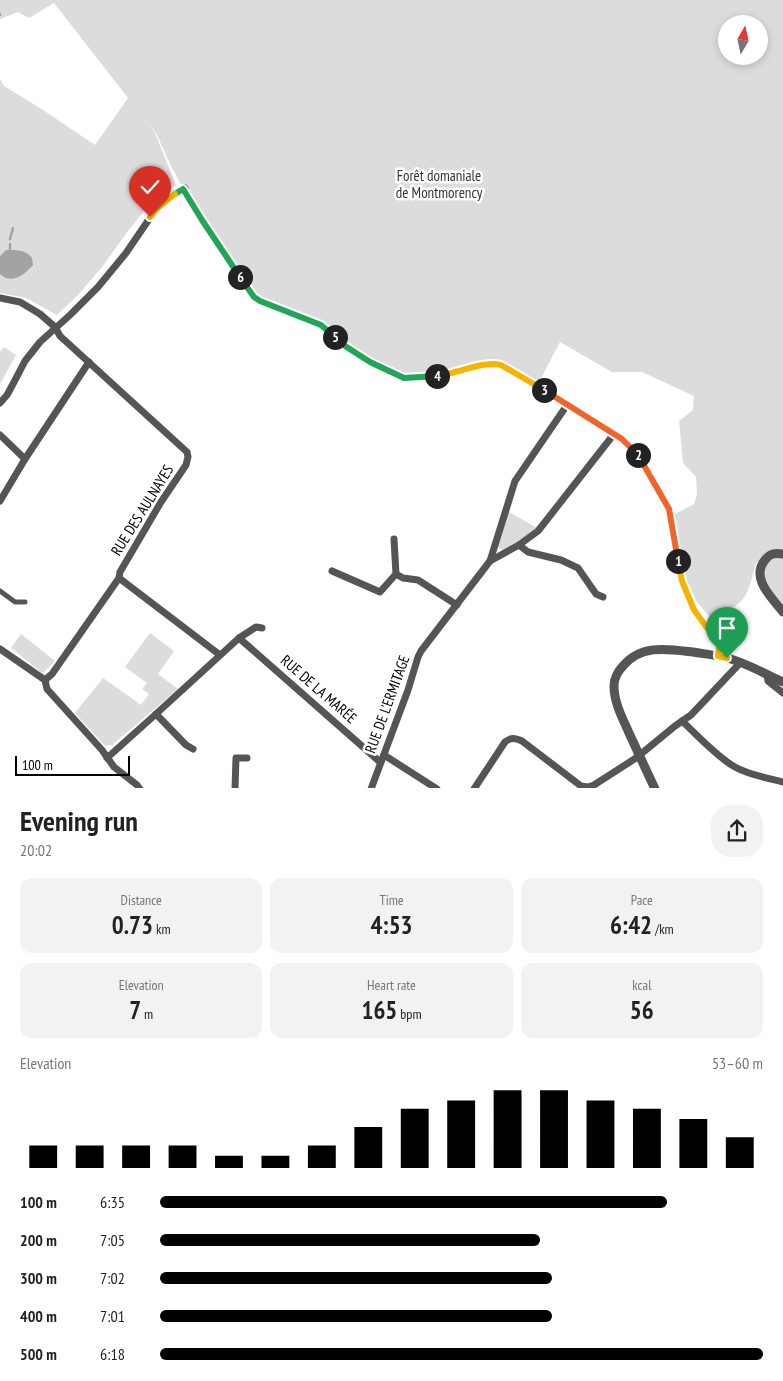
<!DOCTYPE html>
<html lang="en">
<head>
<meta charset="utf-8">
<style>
  :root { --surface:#fff; --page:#f2f2f2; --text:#222; --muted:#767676; --accent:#000 }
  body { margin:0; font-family:"PT Sans Narrow",sans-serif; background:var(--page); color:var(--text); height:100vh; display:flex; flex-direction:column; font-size:19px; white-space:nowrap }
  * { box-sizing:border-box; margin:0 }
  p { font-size:16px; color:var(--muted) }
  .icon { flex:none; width:28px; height:28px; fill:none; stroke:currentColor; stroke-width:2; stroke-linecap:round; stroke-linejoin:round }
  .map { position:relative; height:788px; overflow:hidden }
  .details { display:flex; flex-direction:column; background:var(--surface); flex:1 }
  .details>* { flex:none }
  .needle { width:32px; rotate:9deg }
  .controls { position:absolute; left:718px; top:15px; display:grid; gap:10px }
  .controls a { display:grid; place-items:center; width:50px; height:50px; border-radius:50%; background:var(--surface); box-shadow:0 2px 8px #0003; font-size:25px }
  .scale { position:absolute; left:15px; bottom:12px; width:115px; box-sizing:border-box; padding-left:5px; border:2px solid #000; border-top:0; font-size:14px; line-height:18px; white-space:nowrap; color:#000; -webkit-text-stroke:4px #fff; paint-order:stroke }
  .pin { position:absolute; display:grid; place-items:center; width:42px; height:42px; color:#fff; margin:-51px -21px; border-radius:50% 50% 50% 0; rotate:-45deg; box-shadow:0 0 5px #0007 }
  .pin .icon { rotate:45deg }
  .km { position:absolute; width:25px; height:25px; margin:-12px; border-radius:50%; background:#222; color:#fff; font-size:14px; line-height:25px; text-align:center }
  .round { display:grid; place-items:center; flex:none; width:52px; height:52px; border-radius:20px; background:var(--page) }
  .overview { display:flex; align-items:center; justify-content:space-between; height:85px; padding:0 20px }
  h1 { font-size:28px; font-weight:700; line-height:38px }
  .figures { display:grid; grid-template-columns:repeat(3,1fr); gap:8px; height:85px; padding:5px 20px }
  .figures div { display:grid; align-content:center; border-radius:12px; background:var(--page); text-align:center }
  .figures b { font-size:25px; font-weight:700 }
  .figures small { font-size:14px; font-weight:400 }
  .figures p { font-size:14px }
  .chart { height:140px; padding:10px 20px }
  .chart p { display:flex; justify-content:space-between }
  .chart svg { width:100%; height:90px; margin-top:5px; stroke:var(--accent); stroke-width:6 }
  ul { padding:0 20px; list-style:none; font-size:16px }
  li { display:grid; grid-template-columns:80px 60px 1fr; align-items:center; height:38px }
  li i { height:12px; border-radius:6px; background:var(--accent) }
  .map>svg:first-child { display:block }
  .green { fill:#dcdcdc; fill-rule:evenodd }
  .water { fill:#a3a3a3 }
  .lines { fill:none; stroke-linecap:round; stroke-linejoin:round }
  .stream { stroke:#a3a3a3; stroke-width:2.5 }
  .pedestrian { stroke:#555; stroke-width:5 }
  .minor { stroke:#555; stroke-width:7 }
  .tertiary { stroke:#555; stroke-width:9 }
  .split-1-casing { stroke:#fff; stroke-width:10 }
  .split-2-casing { stroke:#fff; stroke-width:10 }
  .split-3-casing { stroke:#fff; stroke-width:10 }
  .split-4-casing { stroke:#fff; stroke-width:10 }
  .split-5-casing { stroke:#fff; stroke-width:10 }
  .split-6-casing { stroke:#fff; stroke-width:10 }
  .split-7-casing { stroke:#fff; stroke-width:10 }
  .split-8-casing { stroke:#fff; stroke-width:10 }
  .split-1 { stroke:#f5b400; stroke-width:6 }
  .split-2 { stroke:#f0652b; stroke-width:6 }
  .split-3 { stroke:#f0652b; stroke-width:6 }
  .split-4 { stroke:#f5b400; stroke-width:6 }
  .split-5 { stroke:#22a559; stroke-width:6 }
  .split-6 { stroke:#22a559; stroke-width:6 }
  .split-7 { stroke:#22a559; stroke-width:6 }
  .split-8 { stroke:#f5b400; stroke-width:6 }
  .labels { text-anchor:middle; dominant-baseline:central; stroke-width:5; stroke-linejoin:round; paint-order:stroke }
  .park-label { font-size:15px; fill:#333; stroke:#fff }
  .street-label { font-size:15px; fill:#000; stroke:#fff }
</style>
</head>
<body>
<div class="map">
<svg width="783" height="789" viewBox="0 0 783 789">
  <rect width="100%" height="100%" fill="#fff"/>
  <g class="green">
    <path d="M0,0h783v612l-23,-34 8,-22 -12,7c-3,10 -5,22 -10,31 -7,14 -23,20 -37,22l-12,-14 -12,-25 -10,-63 19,-10 3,-10 -1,-17 -13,-14 -4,-42 14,-11 1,-14 -52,-24h-30l-52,-30 -23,44 -36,-21 -97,14 -33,-17 -48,-35 -63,-26 -73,-105 -17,-32 -14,-31 -8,-10 7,10 21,52 -24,16 -24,30 -26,36 -24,28 -21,20 -31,-17 -26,-5v-214l4,7 39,24 52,35 33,-47 -74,-95 -25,15 -11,-6 -18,7zM726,24h33v32h-33z"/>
    <polygon points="4,347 16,355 0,384 0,352"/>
    <polygon points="506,510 539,529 509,551 503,550 497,547"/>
    <polygon points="150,633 174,651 158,674 178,689 112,745 105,746 75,713 103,678 141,705 149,694 142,689 147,683 125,667"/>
    <polygon points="21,634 55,661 44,672 41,672 11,648"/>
  </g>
  <path class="water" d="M6,250c10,0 19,-1 26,8l1,7c-9,10 -21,20 -33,9v-18z"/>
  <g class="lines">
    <g class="stream">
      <polyline points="0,14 0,15"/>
      <polyline points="10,239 13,228"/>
      <polyline points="10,244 10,250"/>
    </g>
    <polyline class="pedestrian" points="0,591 15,602 25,602"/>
    <g class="minor">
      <path d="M183,189c15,25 31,48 47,72 9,13 17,30 30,40l61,24 21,19 28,18 34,17 38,-3 35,-9 15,-3 9,1 113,69 8,5 13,12 34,58 13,72 12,29 24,33v13"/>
      <polyline points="0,298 20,302 40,314 55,327 60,336 187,452 188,457 186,465 161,502 120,572 119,578 220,655"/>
      <polyline points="0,403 7,395 13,384 25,361 40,342 70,315 98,287 126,253 156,209 185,188"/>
      <polyline points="0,435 25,459"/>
      <polyline points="0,501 25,459 89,362"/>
      <polyline points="394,539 396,574 403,578 418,580 457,605"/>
      <polyline points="519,545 528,552 561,560 578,568 596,594 603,597"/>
      <polyline points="490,561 519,545 538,531 614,434"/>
      <polyline points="332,571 380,592 396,574"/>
      <polyline points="239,638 380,762"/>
      <polyline points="0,649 45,680 47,689 102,750 114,767 137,785 140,789"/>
      <polyline points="767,675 768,681 783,693"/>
      <polyline points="45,680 52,674 119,578"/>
      <polyline points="156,714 186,745 193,749"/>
      <path d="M682,721c14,13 36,37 53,46 14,8 32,11 48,15"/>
      <polyline points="384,755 437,789"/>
      <polyline points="107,758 156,714 239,638 256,627 262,628"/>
      <polyline points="235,789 236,758 247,758"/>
      <polyline points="371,789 408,690 418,657 421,651 490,561 515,481 567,405"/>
      <path d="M474,789l31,-47c6,-5 10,-4 17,-1l59,45 7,1 6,-2 42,-27 39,-32 16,-11 50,-53"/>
    </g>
    <g class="tertiary">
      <path d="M783,554c-8,-1 -13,-1 -18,6 -15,18 7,38 18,52"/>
      <path d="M655,789c-9,-19 -17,-37 -26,-56 -6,-14 -15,-30 -15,-47 0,-7 4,-15 9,-20 18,-22 45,-17 70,-14 12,2 23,3 34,6 20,5 38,16 56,24"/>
    </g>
  </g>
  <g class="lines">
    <g class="split-1-casing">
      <polyline id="split-1" points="678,561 682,581 694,610 718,643 719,646 718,656 727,658"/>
    </g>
    <g class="split-2-casing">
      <polyline id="split-2" points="638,455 669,509 678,561"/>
    </g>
    <g class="split-3-casing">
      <polyline id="split-3" points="544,390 622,439 638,455"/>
    </g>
    <g class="split-4-casing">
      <path id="split-4" d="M437,376c18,-2 48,-16 64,-11l43,25"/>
    </g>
    <g class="split-5-casing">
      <polyline id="split-5" points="335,337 342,344 370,362 404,378 437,376"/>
    </g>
    <g class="split-6-casing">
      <polyline id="split-6" points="240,277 254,297 260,301 321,325 335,337"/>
    </g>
    <g class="split-7-casing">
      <polyline id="split-7" points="175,194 183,189 202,220 240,277"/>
    </g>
    <g class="split-8-casing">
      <polyline id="split-8" points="150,217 156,209 175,194"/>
    </g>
    <use href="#split-1" class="split-1"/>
    <use href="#split-2" class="split-2"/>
    <use href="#split-3" class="split-3"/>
    <use href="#split-4" class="split-4"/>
    <use href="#split-5" class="split-5"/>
    <use href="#split-6" class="split-6"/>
    <use href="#split-7" class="split-7"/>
    <use href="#split-8" class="split-8"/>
  </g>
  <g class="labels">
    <g class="park-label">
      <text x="439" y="175">Forêt domaniale<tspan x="439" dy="17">de Montmorency</tspan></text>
    </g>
    <g class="street-label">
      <text transform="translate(142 510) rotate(-58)">RUE DES AULNAYES</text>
      <text transform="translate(319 689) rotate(41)">RUE DE LA MARÉE</text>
      <text transform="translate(387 704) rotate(-70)">RUE DE L'ERMITAGE</text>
    </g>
  </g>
</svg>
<div class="controls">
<a><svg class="needle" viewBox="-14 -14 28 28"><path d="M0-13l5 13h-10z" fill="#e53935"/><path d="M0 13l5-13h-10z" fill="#767676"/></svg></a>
</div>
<div class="scale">100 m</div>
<div class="pin" style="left:727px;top:658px;background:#1e9e55"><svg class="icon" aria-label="arrive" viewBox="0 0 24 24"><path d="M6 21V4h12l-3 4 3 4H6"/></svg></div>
<div class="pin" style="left:150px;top:217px;background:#d93025"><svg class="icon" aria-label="check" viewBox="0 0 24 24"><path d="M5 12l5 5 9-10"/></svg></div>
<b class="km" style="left:678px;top:561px">1</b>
<b class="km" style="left:638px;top:455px">2</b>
<b class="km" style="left:544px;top:390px">3</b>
<b class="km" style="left:437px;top:376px">4</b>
<b class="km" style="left:335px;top:337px">5</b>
<b class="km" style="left:240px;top:277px">6</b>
</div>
<section class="details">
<div class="overview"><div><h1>Evening run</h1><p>20:02</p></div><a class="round"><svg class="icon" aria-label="share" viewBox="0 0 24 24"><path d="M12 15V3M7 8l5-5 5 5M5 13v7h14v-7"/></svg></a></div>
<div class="figures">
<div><p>Distance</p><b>0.73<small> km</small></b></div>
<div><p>Time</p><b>4:53</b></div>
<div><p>Pace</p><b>6:42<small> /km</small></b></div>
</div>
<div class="figures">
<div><p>Elevation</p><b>7<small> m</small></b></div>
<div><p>Heart rate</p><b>165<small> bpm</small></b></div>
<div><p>kcal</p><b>56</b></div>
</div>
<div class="chart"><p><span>Elevation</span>53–60 m</p>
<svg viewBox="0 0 160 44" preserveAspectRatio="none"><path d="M5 44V33M15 44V33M25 44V33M35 44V33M45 44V38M55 44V38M65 44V33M75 44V24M85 44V15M95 44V11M105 44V6M115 44V6M125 44V11M135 44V15M145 44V20M155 44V29"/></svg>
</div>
<ul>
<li><b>100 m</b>6:35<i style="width:84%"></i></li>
<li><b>200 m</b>7:05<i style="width:63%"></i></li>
<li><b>300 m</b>7:02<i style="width:65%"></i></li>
<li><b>400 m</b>7:01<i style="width:65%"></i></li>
<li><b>500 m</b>6:18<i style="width:100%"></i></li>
</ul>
</section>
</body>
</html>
